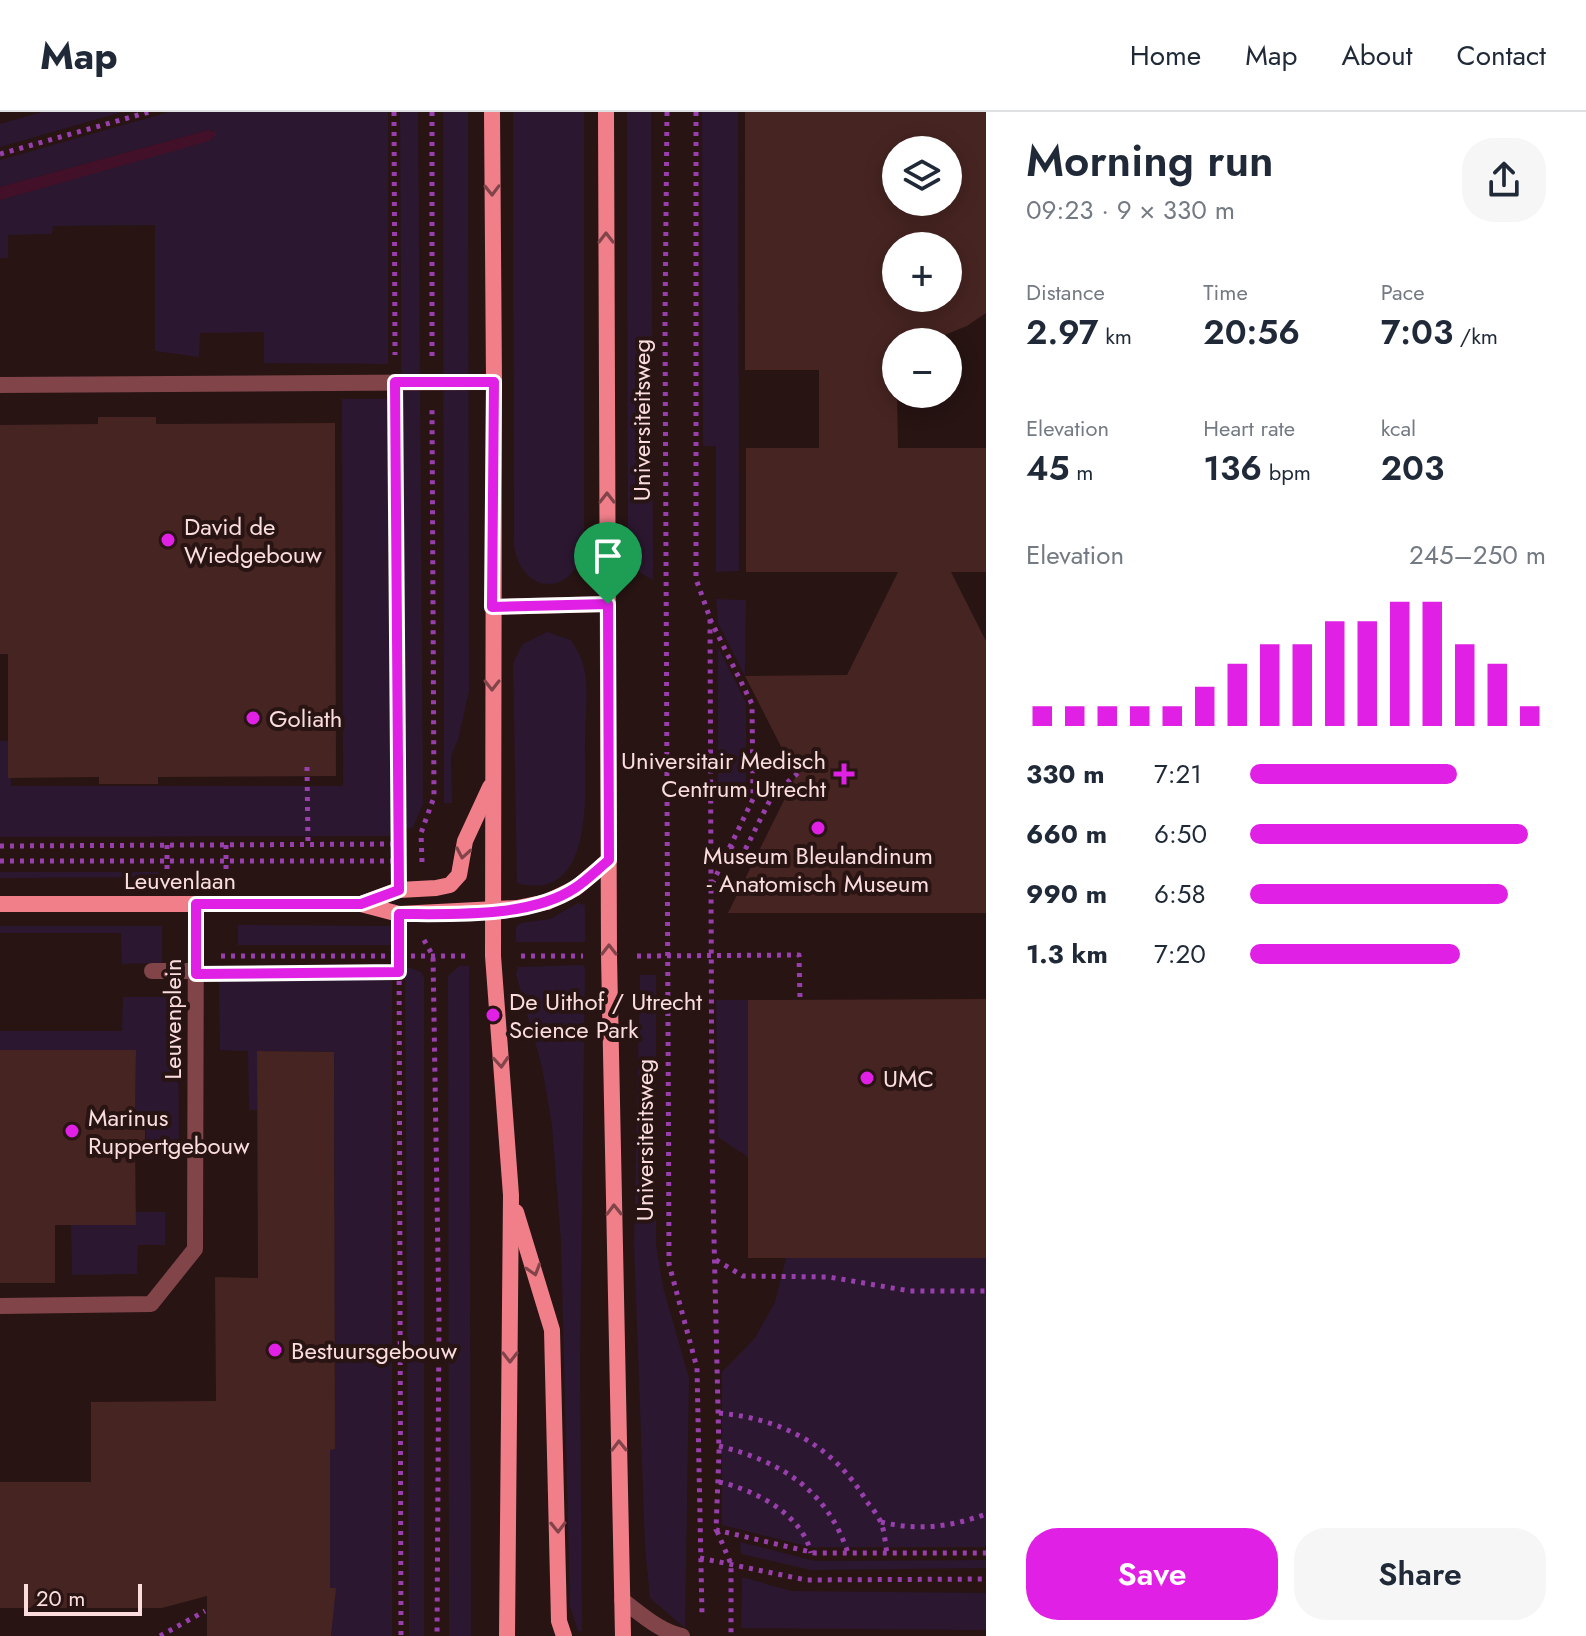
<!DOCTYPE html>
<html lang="en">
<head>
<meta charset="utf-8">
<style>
  :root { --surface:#fff; --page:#f6f6f7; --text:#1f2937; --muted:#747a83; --line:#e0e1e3; --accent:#e020e4 }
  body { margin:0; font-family:Jost,sans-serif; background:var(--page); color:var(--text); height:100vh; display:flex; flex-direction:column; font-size:30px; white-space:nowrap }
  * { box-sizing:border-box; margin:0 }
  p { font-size:26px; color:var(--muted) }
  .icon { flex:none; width:44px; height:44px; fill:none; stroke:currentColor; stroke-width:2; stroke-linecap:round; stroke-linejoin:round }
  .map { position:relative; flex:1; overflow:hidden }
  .details { display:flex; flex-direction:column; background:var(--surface); width:600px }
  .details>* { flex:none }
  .tools { position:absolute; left:882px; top:24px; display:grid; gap:16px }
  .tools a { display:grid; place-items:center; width:80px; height:80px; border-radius:50%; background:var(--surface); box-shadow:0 4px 20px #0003; font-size:40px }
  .scale { position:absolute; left:24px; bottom:20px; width:118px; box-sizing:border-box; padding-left:8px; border:4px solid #fbdddd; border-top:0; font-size:22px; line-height:28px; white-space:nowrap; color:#fbdddd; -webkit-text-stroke:6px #271413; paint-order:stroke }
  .pin { position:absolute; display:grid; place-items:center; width:68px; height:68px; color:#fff; margin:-82px -34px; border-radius:50% 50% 50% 0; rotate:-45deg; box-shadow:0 0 8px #0007 }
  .pin .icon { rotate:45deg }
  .round { display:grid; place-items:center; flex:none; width:84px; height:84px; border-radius:32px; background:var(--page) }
  .summary { display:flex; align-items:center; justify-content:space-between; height:136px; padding:0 40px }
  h1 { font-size:44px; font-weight:600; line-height:60px }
  .stats { display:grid; grid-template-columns:repeat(3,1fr); gap:12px; height:136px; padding:8px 40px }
  .stats div { display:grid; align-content:center }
  .stats b { font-size:34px; font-weight:600 }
  .stats small { font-size:22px; font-weight:400 }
  .stats p { font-size:22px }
  .chart { height:224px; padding:16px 40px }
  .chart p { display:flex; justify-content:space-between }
  .chart svg { width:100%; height:144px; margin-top:8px; stroke:var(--accent); stroke-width:6 }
  .button { display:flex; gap:16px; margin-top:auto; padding:16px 40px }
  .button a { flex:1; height:92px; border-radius:32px; background:var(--accent); color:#fff; font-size:32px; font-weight:600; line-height:92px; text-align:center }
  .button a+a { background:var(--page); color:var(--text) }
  ul { padding:0 40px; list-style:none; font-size:26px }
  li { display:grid; grid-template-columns:128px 96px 1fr; align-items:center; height:60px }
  li i { height:20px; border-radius:10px; background:var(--accent) }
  header { display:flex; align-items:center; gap:48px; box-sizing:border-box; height:112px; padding:0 40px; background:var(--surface); border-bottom:2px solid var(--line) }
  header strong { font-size:38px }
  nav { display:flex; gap:44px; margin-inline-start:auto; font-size:28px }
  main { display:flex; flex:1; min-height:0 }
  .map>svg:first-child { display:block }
  .green { fill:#2c1730 }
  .water { fill:#421129 }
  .building { fill:#462421; fill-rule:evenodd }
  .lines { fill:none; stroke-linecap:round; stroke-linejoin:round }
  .path { stroke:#993fad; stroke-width:5; stroke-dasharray:4 6; stroke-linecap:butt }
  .lane { stroke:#804449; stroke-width:16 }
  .street { stroke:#804449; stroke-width:16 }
  .secondary { stroke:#f07f8a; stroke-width:16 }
  .oneway { stroke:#814449 }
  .route-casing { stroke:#fff; stroke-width:16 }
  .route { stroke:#e020e4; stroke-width:10 }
  .poi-dot { fill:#e020e4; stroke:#271413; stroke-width:3 }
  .labels { text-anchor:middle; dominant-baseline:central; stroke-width:8; stroke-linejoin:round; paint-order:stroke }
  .street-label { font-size:24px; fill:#fbdddd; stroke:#271413 }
  .poi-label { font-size:24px; fill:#fbdddd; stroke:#271413; text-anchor:start }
</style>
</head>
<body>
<header>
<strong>Map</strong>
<nav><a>Home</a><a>Map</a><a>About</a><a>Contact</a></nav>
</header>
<main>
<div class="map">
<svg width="986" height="1524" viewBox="0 0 986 1524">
  <rect width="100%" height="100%" fill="#271413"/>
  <g class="green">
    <polygon points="42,0 122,0 0,35 0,12"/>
    <polygon points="169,0 388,0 388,252 264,251 264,220 200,221 199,245 155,239 155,113 53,114 52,122 8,123 8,146 0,146 0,88 214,26 212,18 209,18 0,75 0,48"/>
    <polygon points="400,0 418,0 423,692 413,715 404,718"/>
    <polygon points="443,0 468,0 469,579 458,628 451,643 452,691 444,691"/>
    <path d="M513,0h71v434c-10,51 -61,50 -70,1z"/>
    <polygon points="627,0 651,0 653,468 628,454"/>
    <polygon points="702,0 738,0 739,459 716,460 716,334 703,334"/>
    <polygon points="342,287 388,287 390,724 0,725 0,629 10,629 11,674 343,674"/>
    <polygon points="716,487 746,488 745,564 718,511"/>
    <path d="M547,520l24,8c4,8 12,18 13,28 5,23 1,51 1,74 0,46 11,163 -68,141l-4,-220 10,-19z"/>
    <polygon points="718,535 746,591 746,678 743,681 718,682"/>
    <polygon points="0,760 158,760 160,765 0,766"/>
    <polygon points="578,791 585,793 585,830 516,830 516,815 521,811 550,807"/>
    <polygon points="238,813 392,814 393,833 238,833"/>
    <polygon points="0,814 162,814 162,851 122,852 121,821 0,821"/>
    <polygon points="583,853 585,856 580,1253 582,1520 578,1519 570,1494 561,1129 552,1014 542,955 516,862 518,855"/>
    <polygon points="405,854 421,860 424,866 424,1524 409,1524"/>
    <polygon points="459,854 469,854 471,1524 449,1524 448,864"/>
    <polygon points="640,863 656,863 656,1133 663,1175 689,1266 685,1516 650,1486 645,1434 634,1131"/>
    <polygon points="392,867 392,1524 331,1524 335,1476 330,1476 330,1338 335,1337 334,940 257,939 257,998 249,998 248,939 220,938 219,868"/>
    <polygon points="123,885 178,885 179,1045 147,1046 145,1004 135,1004 136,938 0,938 0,919 122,919"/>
    <polygon points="716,888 748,888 748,1045 718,1025"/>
    <polygon points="136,1100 165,1100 165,1133 138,1133 137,1162 72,1163 71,1113 135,1113"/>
    <polygon points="786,1146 986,1146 986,1435 810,1435 722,1413 722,1260 755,1226 775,1190"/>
    <polygon points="740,1430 815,1449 986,1448 986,1456 811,1458 741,1442"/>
    <polygon points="742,1465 791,1479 986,1481 986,1518 741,1516"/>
  </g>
  <polygon class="water" points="209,18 216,21 216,23 209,29 0,88 0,75"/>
  <g class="building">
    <path d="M745,0h241v201l-19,13 -30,12 -21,4h-20l2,106h88v124h-35l35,69v272h-258l68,-137 -51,-100 102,-1 51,-103h-152v-124h73v-78h-74zM896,38h52v52h-52zM896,134h52v52h-52z"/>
    <polygon points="98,305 156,305 156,312 335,311 336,664 158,665 158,672 99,672 99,665 8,666 8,542 0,542 0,313 98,312"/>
    <polygon points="986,887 986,1146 748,1146 748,888"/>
    <polygon points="0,938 136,938 135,1004 145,1004 145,1034 135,1034 136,1113 55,1113 55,1171 0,1171"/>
    <polygon points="257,939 334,940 335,1337 330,1338 330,1476 336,1476 331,1524 207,1524 207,1484 162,1496 0,1496 0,1370 91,1370 91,1290 216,1289 215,1165 258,1166"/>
  </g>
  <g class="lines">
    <g class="path">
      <polyline points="394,0 395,243"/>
      <polyline points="432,0 432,244"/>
      <polyline points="667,0 665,208 669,1152 697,1256 702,1503"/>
      <polyline points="696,0 696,467 710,506 712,1040 719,1340 716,1418 815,1441 986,1441"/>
      <polyline points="0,42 149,0"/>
      <polyline points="395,297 399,751"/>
      <polyline points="710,507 752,592 753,687 713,770"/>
      <polyline points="307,655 308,733"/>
      <polyline points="226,733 226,765"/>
      <polyline points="0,734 397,732"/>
      <polyline points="730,735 743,742 772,684 798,661"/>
      <polyline points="0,749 391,749"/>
      <polyline points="422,750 421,721 434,685 432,298"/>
      <polyline points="167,767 167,733"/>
      <polyline points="424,828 433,844 439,1207 437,1524"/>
      <polyline points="399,829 401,1524"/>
      <polyline points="221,844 467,844"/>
      <polyline points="521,844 583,844"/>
      <polyline points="637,844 799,843 800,887"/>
      <polyline points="221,862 399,860"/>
      <polyline points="716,1148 743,1164 829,1165 910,1179 986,1179"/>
      <path d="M719,1301c64,6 115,33 148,89 5,6 11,13 14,21 4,9 4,21 6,30"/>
      <path d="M719,1334c63,16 108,44 129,107"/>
      <path d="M719,1370c36,8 83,32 92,71"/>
      <path d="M881,1410c36,9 70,5 105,-8"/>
      <polyline points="717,1419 731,1452 731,1524"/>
      <polyline points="700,1446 806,1468 986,1467"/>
      <polyline points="160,1524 205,1499"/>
    </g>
    <g class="lane">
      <polyline points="0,273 494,270"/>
      <polyline points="492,495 608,492"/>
      <polyline points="152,859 196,859"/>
      <polyline points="0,1194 151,1192 195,1137 196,792"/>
    </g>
    <path class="street" d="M622,1488c19,14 37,31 60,36"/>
    <g class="secondary">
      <polyline points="492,0 494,270 493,844 511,1083 507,1524"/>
      <polyline points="606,0 609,844 623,1524"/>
      <polyline points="0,792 361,792 399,802 517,796 547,790 576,776 609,748"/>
      <polyline points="361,792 399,778 436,776 450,773 459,763 465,729 490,675"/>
      <polyline points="516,1100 552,1218 559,1509 564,1524"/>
    </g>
  </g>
  <defs><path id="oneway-chevron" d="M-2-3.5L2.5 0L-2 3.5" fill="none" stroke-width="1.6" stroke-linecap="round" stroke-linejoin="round" transform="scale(2)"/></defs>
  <g class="oneway">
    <use href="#oneway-chevron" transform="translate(492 78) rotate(89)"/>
    <use href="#oneway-chevron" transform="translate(606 126) rotate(-90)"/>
    <use href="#oneway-chevron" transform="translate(607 386) rotate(-90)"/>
    <use href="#oneway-chevron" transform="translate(492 573) rotate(90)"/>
    <use href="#oneway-chevron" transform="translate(463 741) rotate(100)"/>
    <use href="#oneway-chevron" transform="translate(609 838) rotate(-90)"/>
    <use href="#oneway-chevron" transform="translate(501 950) rotate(86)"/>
    <use href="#oneway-chevron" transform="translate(614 1098) rotate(-91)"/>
    <use href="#oneway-chevron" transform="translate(534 1158) rotate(73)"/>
    <use href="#oneway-chevron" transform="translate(510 1245) rotate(90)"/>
    <use href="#oneway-chevron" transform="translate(619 1334) rotate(-91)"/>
    <use href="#oneway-chevron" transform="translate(558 1415) rotate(89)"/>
  </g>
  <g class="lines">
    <g class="route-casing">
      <path id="route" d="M395,270h99l-2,225 116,-3 1,256c-11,9 -22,20 -34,28 -45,30 -123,26 -176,26v58l-203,2v-70h165l38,-14z"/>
    </g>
    <use href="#route" class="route"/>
  </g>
  <g class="poi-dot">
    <circle cx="168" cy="428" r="8"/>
    <circle cx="253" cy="606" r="8"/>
    <path d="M840 650h8v8h8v8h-8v8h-8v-8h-8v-8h8z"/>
    <circle cx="818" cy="716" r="8"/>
    <circle cx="493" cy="903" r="8"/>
    <circle cx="867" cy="966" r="8"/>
    <circle cx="72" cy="1019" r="8"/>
    <circle cx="275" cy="1238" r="8"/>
  </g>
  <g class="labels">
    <g class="street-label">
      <text transform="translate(641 308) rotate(-90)">Universiteitsweg</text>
      <text x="180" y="768">Leuvenlaan</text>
      <text transform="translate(172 907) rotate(-90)">Leuvenplein</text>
      <text transform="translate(644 1028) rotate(-90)">Universiteitsweg</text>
    </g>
    <g class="poi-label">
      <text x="184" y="414">David de<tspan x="184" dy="28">Wiedgebouw</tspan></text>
      <text x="269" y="606">Goliath</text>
      <text x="826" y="648" text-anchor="end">Universitair Medisch<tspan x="826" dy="28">Centrum Utrecht</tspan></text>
      <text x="818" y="743" text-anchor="middle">Museum Bleulandinum<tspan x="818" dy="28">- Anatomisch Museum</tspan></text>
      <text x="509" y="889">De Uithof / Utrecht<tspan x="509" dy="28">Science Park</tspan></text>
      <text x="883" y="966">UMC</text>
      <text x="88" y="1005">Marinus<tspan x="88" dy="28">Ruppertgebouw</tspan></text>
      <text x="291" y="1238">Bestuursgebouw</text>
    </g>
  </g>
</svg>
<div class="tools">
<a><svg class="icon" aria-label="layers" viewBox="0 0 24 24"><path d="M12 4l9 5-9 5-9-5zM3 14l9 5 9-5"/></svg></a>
<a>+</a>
<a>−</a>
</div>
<div class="scale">20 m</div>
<div class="pin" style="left:608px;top:492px;background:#1e9e55"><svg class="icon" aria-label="arrive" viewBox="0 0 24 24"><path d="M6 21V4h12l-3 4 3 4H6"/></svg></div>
</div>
<section class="details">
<div class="summary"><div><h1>Morning run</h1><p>09:23 · 9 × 330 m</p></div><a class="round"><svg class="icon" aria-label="share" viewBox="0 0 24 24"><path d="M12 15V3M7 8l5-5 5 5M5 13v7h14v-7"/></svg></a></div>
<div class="stats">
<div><p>Distance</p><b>2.97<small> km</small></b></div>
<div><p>Time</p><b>20:56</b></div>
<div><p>Pace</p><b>7:03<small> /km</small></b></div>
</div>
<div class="stats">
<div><p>Elevation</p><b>45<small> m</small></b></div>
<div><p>Heart rate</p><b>136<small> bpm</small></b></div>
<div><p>kcal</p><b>203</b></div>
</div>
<div class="chart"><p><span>Elevation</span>245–250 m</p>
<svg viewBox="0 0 160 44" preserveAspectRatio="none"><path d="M5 44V38M15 44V38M25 44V38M35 44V38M45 44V38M55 44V32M65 44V25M75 44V19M85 44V19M95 44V12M105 44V12M115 44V6M125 44V6M135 44V19M145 44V25M155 44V38"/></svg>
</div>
<ul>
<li><b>330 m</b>7:21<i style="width:70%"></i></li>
<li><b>660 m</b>6:50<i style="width:94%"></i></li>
<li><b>990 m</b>6:58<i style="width:87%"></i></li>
<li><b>1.3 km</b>7:20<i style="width:71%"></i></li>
</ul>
<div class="button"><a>Save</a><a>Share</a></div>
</section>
</main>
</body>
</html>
